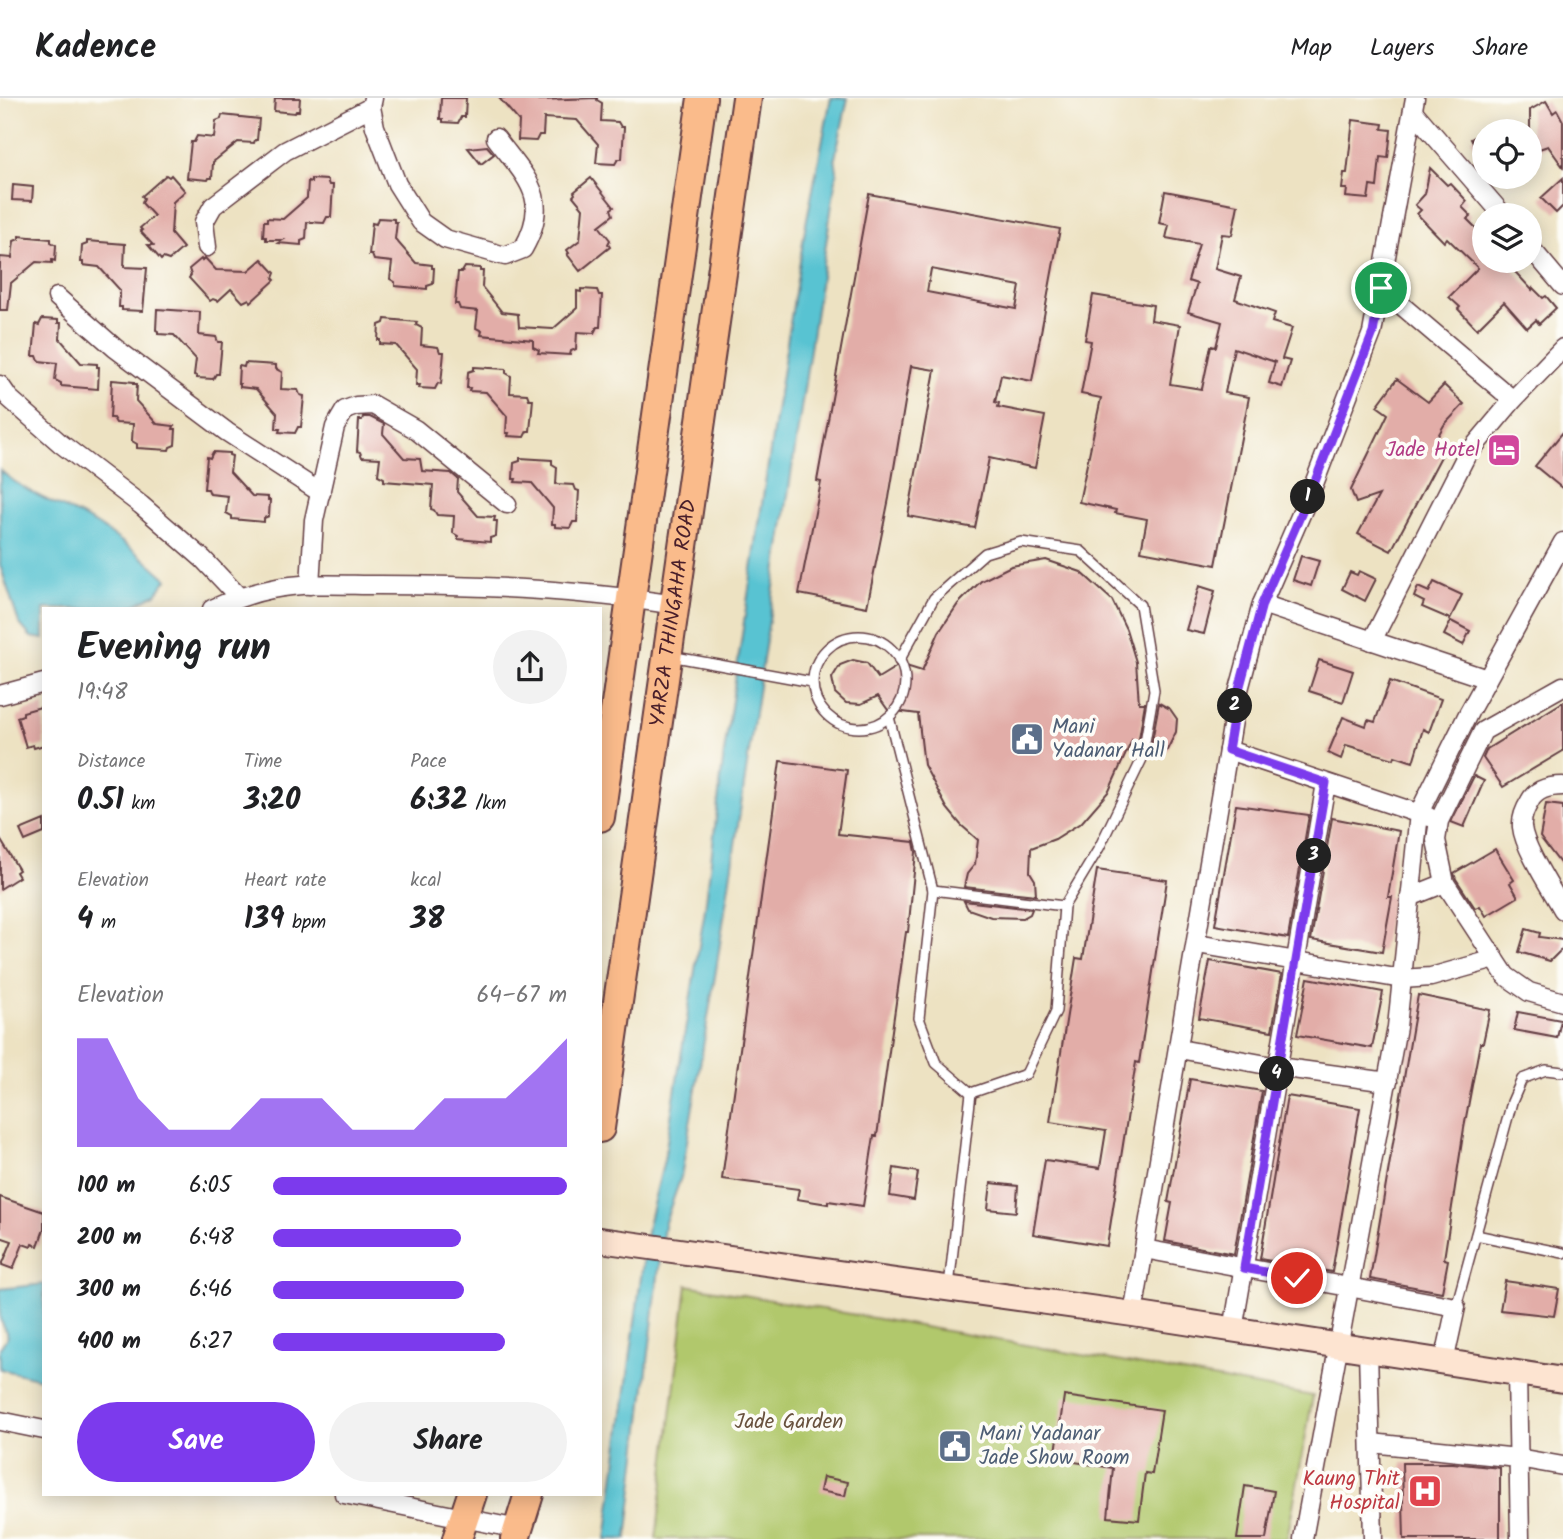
<!DOCTYPE html>
<html lang="en">
<head>
<meta charset="utf-8">
<style>
  :root { --surface:#fff; --page:#f2f2f2; --text:#202124; --muted:#757577; --line:#e0e0e0; --accent:#7c3aed }
  body { margin:0; font-family:Kalam,sans-serif; background:var(--page); color:var(--text); height:100vh; display:flex; flex-direction:column; font-size:26px; white-space:nowrap }
  * { box-sizing:border-box; margin:0 }
  p { font-size:23px; color:var(--muted) }
  .icon { flex:none; width:38px; height:38px; fill:none; stroke:currentColor; stroke-width:2; stroke-linecap:round; stroke-linejoin:round }
  .map { position:relative; flex:1; overflow:hidden }
  .sheet { position:absolute; left:42px; top:509px; width:560px; height:889px; display:flex; flex-direction:column; background:var(--surface); border-radius:0px; box-shadow:0 4px 18px #0003 }
  .sheet>* { flex:none }
  .tools { position:absolute; left:1472px; top:21px; display:grid; gap:14px }
  .tools a { display:grid; place-items:center; width:70px; height:70px; border-radius:50%; background:var(--surface); box-shadow:0 4px 18px #0003; font-size:35px }
  .pin { position:absolute; display:grid; place-items:center; width:60px; height:60px; color:#fff; margin:-30px; border:4px solid #fff; border-radius:50%; box-shadow:0 2px 7px #0007 }
  .km { position:absolute; width:35px; height:35px; margin:-18px; border-radius:50%; background:#222; color:#fff; font-size:19px; line-height:35px; text-align:center }
  .round { display:grid; place-items:center; flex:none; width:74px; height:74px; border-radius:37px; background:var(--page) }
  .head { display:flex; align-items:center; justify-content:space-between; height:119px; padding:0 35px }
  h1 { font-size:38px; font-weight:800; line-height:52px }
  .figures { display:grid; grid-template-columns:repeat(3,1fr); gap:10px; height:119px; padding:7px 35px }
  .figures div { display:grid; align-content:center }
  .figures b { font-size:30px; font-weight:800 }
  .figures small { font-size:19px; font-weight:400 }
  .figures p { font-size:19px }
  .chart { height:196px; padding:14px 35px }
  .chart p { display:flex; justify-content:space-between }
  .chart svg { width:100%; height:126px; margin-top:7px; fill:var(--accent); opacity:.7 }
  .cta { display:flex; gap:14px; margin-top:auto; padding:14px 35px }
  .cta a { flex:1; height:80px; border-radius:42px; background:var(--accent); color:#fff; font-size:28px; font-weight:800; line-height:80px; text-align:center }
  .cta a+a { background:var(--page); color:var(--text) }
  ul { padding:0 35px; list-style:none; font-size:23px }
  li { display:grid; grid-template-columns:112px 84px 1fr; align-items:center; height:52px }
  li i { height:18px; border-radius:9px; background:var(--accent) }
  header { display:flex; align-items:center; gap:42px; box-sizing:border-box; height:98px; padding:0 35px; background:var(--surface); border-bottom:2px solid var(--line) }
  header strong { font-size:33px }
  nav { display:flex; gap:38px; margin-inline-start:auto; font-size:24px }
  .map>svg:first-child { display:block }
  .green { fill:#b1c86c; stroke:#7e744c; stroke-width:2 }
  .water { fill:#58c3d2; stroke:#51717e; stroke-width:2 }
  .building { fill:#e2ada8; fill-rule:evenodd }
  .lines { fill:none; stroke-linecap:round; stroke-linejoin:round }
  .lane-casing { stroke:#623c42; stroke-width:12 }
  .street-casing { stroke:#623c42; stroke-width:21 }
  .secondary-casing { stroke:#623c42; stroke-width:28 }
  .primary-casing { stroke:#623c42; stroke-width:32 }
  .lane { stroke:#fff; stroke-width:9 }
  .street { stroke:#fff; stroke-width:18 }
  .secondary { stroke:#fde4d1; stroke-width:24 }
  .primary { stroke:#fabb8b; stroke-width:28 }
  .route-casing { stroke:#fff; stroke-width:14 }
  .route { stroke:#7c3aed; stroke-width:9 }
  .labels { text-anchor:middle; dominant-baseline:central; stroke-width:7; stroke-linejoin:round; paint-order:stroke }
  .hotel-label { font-size:21px; fill:#b23c85; stroke:#fdfcf7; text-anchor:end }
  .street-label { font-size:21px; fill:#4a1f2b; stroke:#fdfcf7 }
  .service-label { font-size:21px; fill:#4e5e75; stroke:#fdfcf7; text-anchor:start }
  .park-label { font-size:21px; fill:#69523e; stroke:#fdfcf7 }
  .health-label { font-size:21px; fill:#be3a42; stroke:#fdfcf7; text-anchor:end }
</style>
</head>
<body>
<header>
<strong>Kadence</strong>
<nav><a>Map</a><a>Layers</a><a>Share</a></nav>
</header>
<div class="map">
<svg width="1563" height="1441" viewBox="0 0 1563 1441">
  <rect width="100%" height="100%" fill="#fdfcf7"/>
  <filter id="ink" filterUnits="userSpaceOnUse"><feTurbulence type="fractalNoise" baseFrequency=".0143" numOctaves="2"/><feDisplacementMap in="SourceGraphic" scale="14" xChannelSelector="R" yChannelSelector="G"/><feConvolveMatrix kernelMatrix="1 2 1 2 8 2 1 2 1" color-interpolation-filters="sRGB"/></filter>
  <filter id="wash" filterUnits="userSpaceOnUse"><feTurbulence type="fractalNoise" baseFrequency=".00686" numOctaves="4" result="noise"/><feDisplacementMap in="SourceGraphic" scale="28" xChannelSelector="R" yChannelSelector="G"/><feGaussianBlur stdDeviation="1.57" result="paint"/><feColorMatrix in="noise" values="0 0 0 0 0 0 0 0 0 0 0 0 0 0 0 0 0 1.4 0 .05"/><feComposite in="paint" operator="in"/></filter>
  <g filter="url(#wash)">
    <rect width="100%" height="100%" fill="#ede2c2"/>
    <polygon class="green" points="687,1187 1313,1298 1287,1441 656,1441"/>
    <g class="water">
      <polygon points="831,0 848,0 835,60 837,73 716,872 681,1079 664,1127 627,1441 606,1441 648,1127 664,1062 705,811 724,655 774,327 805,131"/>
      <path d="M0,372c28,26 66,36 99,56 23,15 48,34 68,53l-11,15 -29,15h-83v30l-13,-2 -12,-14 -19,-58z"/>
      <polygon points="44,1186 44,1282 0,1271 0,1250 8,1238 0,1221 0,1191"/>
    </g>
    <g id="blocks">
      <g class="building">
        <polygon points="275,0 300,0 299,13 296,13 295,15 274,13"/>
        <polygon points="441,0 466,0 465,19 461,19 458,25 443,24 443,21 440,21"/>
        <polygon points="499,0 540,0 539,2 597,0 597,2 602,5 601,23 618,24 621,29 624,29 622,61 618,61 615,66 596,65 598,46 577,22 544,20 543,37 539,37 536,43 518,42 519,23"/>
        <polygon points="1546,3 1553,15 1557,12 1563,23 1563,69 1548,48 1530,54 1530,12"/>
        <polygon points="222,17 259,21 257,42 255,42 254,45 238,44 213,64 212,80 209,80 208,82 187,80 191,44 194,44 197,38 214,40 216,23 221,21"/>
        <polygon points="1353,22 1383,26 1382,31 1391,32 1388,60 1380,59 1377,89 1370,88 1368,101 1346,99 1347,91 1342,91 1344,75 1347,75"/>
        <polygon points="1484,34 1484,66 1471,41"/>
        <polygon points="487,48 494,56 481,66 468,50"/>
        <polygon points="1430,70 1447,87 1450,85 1467,103 1462,109 1471,118 1467,121 1484,138 1484,163 1505,163 1532,192 1533,190 1543,200 1546,198 1556,210 1539,226 1536,222 1527,230 1504,204 1477,231 1458,211 1460,209 1449,199 1478,170 1447,140 1444,144 1417,116 1421,112 1415,107 1425,96"/>
        <polygon points="166,77 169,79 171,77 185,93 173,104 171,136 183,150 169,162 163,160 161,162 148,147 153,147 140,133 142,132 140,130 154,118 142,105 144,100 142,98"/>
        <polygon points="591,80 614,109 611,111 613,117 599,128 610,142 608,146 610,149 580,173 567,156 569,155 567,152 580,142 583,110 573,98 575,96 574,94"/>
        <polygon points="1563,80 1563,108 1556,115 1541,100"/>
        <polygon points="311,81 327,82 329,87 333,87 331,119 327,119 324,125 307,124 306,141 301,143 301,147 278,145 283,142 266,142 266,139 263,139 264,123 267,123 267,120 283,121 307,100 308,83 311,84"/>
        <polygon points="13,87 33,89 32,103 12,102"/>
        <polygon points="1165,93 1238,107 1232,137 1222,136 1215,171 1241,179 1235,201 1275,215 1272,224 1292,230 1282,261 1290,263 1282,289 1269,285 1275,264 1234,250 1225,295 1249,299 1216,467 1141,453 1147,421 1115,415 1116,412 1079,404 1101,300 1081,296 1091,243 1085,242 1093,197 1153,207 1151,222 1180,227 1170,286 1202,291 1211,248 1216,249 1222,224 1188,214 1197,186 1188,183 1199,146 1166,140 1169,127 1159,125"/>
        <path d="M869,96l191,35 -28,152 -31,-6 -6,27 4,1 -1,4 47,9 -10,52 -46,-10 -14,70 -67,-12 27,-146 -24,-4 -22,132 -22,109 -68,-13 22,-112 -4,-1zM931,171l89,17 -4,23 -89,-17z"/>
        <polygon points="378,120 394,121 394,124 397,124 395,141 416,165 432,167 432,170 434,170 433,186 427,188 427,191 395,188 395,184 390,181 392,164 374,162 372,157 369,157 372,125 376,126"/>
        <polygon points="19,138 51,141 51,144 56,147 55,163 52,162 52,165 36,164 11,185 8,212 0,212 0,159 12,160 14,143 19,141"/>
        <polygon points="87,143 125,146 124,169 147,170 143,213 122,212 122,209 119,209 120,192 99,169 83,167 83,164 81,164 82,148 87,146"/>
        <polygon points="205,160 216,172 248,173 262,161 275,175 273,180 275,182 251,204 249,201 243,204 231,191 218,203 213,201 210,203 189,180 191,177 189,171 201,161 202,163"/>
        <polygon points="465,169 480,170 480,173 483,173 482,189 502,214 518,216 519,229 553,231 577,210 577,193 581,194 581,191 597,192 599,197 602,197 600,229 597,229 594,235 577,234 576,251 571,253 570,257 538,255 539,252 533,249 533,242 481,237 482,233 476,230 478,213 460,211 458,206 455,206 458,174 462,174"/>
        <polygon points="157,211 200,214 199,237 216,239 218,244 222,244 219,276 216,276 213,281 197,280 197,278 194,277 196,261 174,237 158,236 158,233 156,232"/>
        <polygon points="42,221 58,222 58,225 61,225 60,241 81,265 97,266 97,269 99,269 98,291 61,288 61,285 55,282 57,265 39,263 37,258 33,258 36,226 39,227"/>
        <polygon points="385,221 417,224 416,227 422,230 421,247 438,249 440,254 444,254 441,286 438,285 435,291 419,290 420,287 416,287 417,271 396,247 380,246 380,242 378,242 379,227 384,225"/>
        <polygon points="245,265 276,267 276,271 282,274 281,291 298,292 300,297 304,298 301,329 298,329 295,335 279,334 280,331 276,331 277,315 256,291 240,289 240,286 238,286 239,268 244,269"/>
        <polygon points="474,269 506,271 506,275 511,278 510,295 527,296 529,301 533,301 530,333 527,333 524,339 508,338 509,335 506,335 507,318 486,294 469,293 470,290 467,290 468,274 474,272"/>
        <polygon points="1397,281 1428,304 1444,287 1464,306 1444,327 1434,345 1445,351 1391,453 1358,436 1379,397 1356,405 1351,392 1388,316 1377,308"/>
        <polygon points="112,282 134,284 134,286 137,286 136,303 157,326 174,328 173,331 176,331 175,347 170,349 169,352 137,350 137,346 132,343 133,326 116,325 113,320 110,320"/>
        <polygon points="363,319 370,319 384,326 383,336 404,360 420,361 422,373 451,375 458,381 457,394 478,418 495,419 494,423 497,423 496,438 490,440 490,444 458,441 458,438 453,435 454,418 437,417 434,412 431,411 433,387 384,383 384,380 378,377 380,360 362,359 360,354 357,353 359,322 362,322"/>
        <polygon points="1563,334 1563,391 1535,368"/>
        <polygon points="213,354 229,355 229,357 232,358 230,374 252,398 268,399 268,402 270,402 269,418 264,420 264,424 232,421 232,418 226,415 228,398 210,396 208,391 204,391 207,359 210,360"/>
        <polygon points="520,360 552,362 552,366 557,369 556,386 574,387 576,392 579,393 577,424 573,424 570,430 555,429 555,426 552,426 553,410 532,385 515,384 516,381 513,381 514,365 520,363"/>
        <polygon points="1301,458 1319,463 1311,488 1293,482"/>
        <polygon points="1046,462 1081,474 1112,502 1126,531 1136,564 1139,605 1145,605 1138,646 1132,642 1109,693 1082,724 1055,741 1031,750 1030,774 1035,782 1036,797 964,789 967,776 975,766 978,742 961,727 947,710 924,667 918,616 888,612 878,598 861,606 846,605 835,595 832,580 840,567 853,562 867,565 878,580 896,569 906,568 922,573 939,534 958,506 981,483 1011,468"/>
        <polygon points="1359,473 1376,481 1365,503 1342,491 1350,474 1357,477"/>
        <polygon points="1434,484 1462,497 1450,521 1422,509 1424,504 1414,499 1418,489 1429,494"/>
        <polygon points="1199,488 1215,493 1204,536 1186,532"/>
        <polygon points="1451,523 1470,533 1463,547 1444,537"/>
        <polygon points="1319,562 1353,573 1343,604 1309,593"/>
        <polygon points="1390,583 1441,601 1429,634 1423,631 1413,664 1395,658 1394,661 1346,647 1341,661 1328,655 1343,619 1366,628 1368,622 1375,624"/>
        <polygon points="1563,604 1563,653 1503,689 1483,660 1487,651"/>
        <polygon points="1159,605 1170,611 1177,621 1176,634 1167,652 1152,655 1150,654"/>
        <polygon points="44,608 44,647 34,650 33,647 26,649 17,619 23,617 23,614"/>
        <polygon points="780,663 847,672 838,736 914,744 916,754 908,834 906,834 877,1038 874,1038 863,1108 828,1103 828,1106 797,1101 799,1091 722,1081"/>
        <polygon points="1474,678 1484,683 1464,729 1451,724"/>
        <polygon points="1546,706 1563,708 1563,769 1540,739"/>
        <polygon points="1236,707 1309,717 1288,840 1215,827"/>
        <polygon points="1332,720 1399,733 1388,799 1392,799 1382,854 1311,842"/>
        <polygon points="44,722 44,735 25,743 20,732"/>
        <polygon points="0,741 19,772 16,774 19,779 0,791"/>
        <polygon points="1495,751 1514,782 1510,785 1518,799 1486,818 1480,808 1475,810 1456,781 1454,775"/>
        <polygon points="1097,772 1167,782 1139,965 1136,964 1107,1148 1033,1136 1045,1062 1100,1070 1106,1033 1050,1024 1076,860 1083,861"/>
        <polygon points="964,803 1032,811 1030,816 1023,820 991,819 968,811"/>
        <polygon points="1526,831 1540,835 1539,839 1563,842 1563,850 1550,863 1519,854"/>
        <polygon points="1210,863 1282,876 1272,933 1199,920"/>
        <polygon points="1308,880 1383,894 1372,950 1297,937"/>
        <polygon points="1418,897 1490,912 1483,945 1480,945 1464,1030 1444,1161 1448,1162 1442,1194 1370,1181"/>
        <polygon points="1518,914 1561,922 1557,940 1514,932"/>
        <polygon points="1190,981 1262,993 1234,1156 1165,1143 1172,1105 1168,1104"/>
        <polygon points="1287,998 1360,1010 1332,1174 1260,1161"/>
        <polygon points="894,1070 918,1074 914,1102 890,1098"/>
        <polygon points="991,1085 1018,1088 1016,1114 988,1111"/>
        <polygon points="0,1099 44,1114 44,1131 38,1148 32,1146 31,1149 23,1146 13,1171 2,1167 12,1143 0,1139"/>
        <polygon points="1505,1183 1559,1191 1554,1218 1500,1212"/>
        <polygon points="1064,1298 1162,1312 1152,1376 1145,1375 1139,1422 1108,1419 1113,1370 1055,1361"/>
        <polygon points="1402,1365 1453,1365 1500,1370 1500,1441 1404,1441"/>
        <polygon points="823,1379 848,1384 845,1398 820,1393"/>
        <polygon points="1245,1388 1274,1393 1266,1441 1237,1441"/>
      </g>
    </g>
  </g>
  <g filter="url(#ink)">
    <use href="#blocks" fill-opacity="0" stroke="#623c42" stroke-width="2"/>
    <g class="lines">
      <g class="lane-casing">
        <g id="lane">
          <circle cx="859" cy="584" r="46"/>
          <polyline points="670,558 812,584"/>
          <polyline points="889,619 933,792 1064,808 1099,750 1142,661 1154,592 1140,507 1081,453 1021,444 985,455 934,500 899,563"/>
          <polyline points="933,792 919,920 936,965 971,995"/>
          <polyline points="971,995 1026,976 1056,913 1064,808"/>
          <polyline points="1476,1137 1563,1155"/>
          <polyline points="949,1188 971,995"/>
          <polyline points="1456,1209 1512,1004 1522,981 1546,972 1563,974"/>
        </g>
      </g>
      <g class="street-casing">
        <g id="street">
          <path d="M373,0l-2,9 4,20 22,57 24,38 24,17 60,17 18,-7c29,-51 4,-70 -27,-111"/>
          <polyline points="1413,13 1503,117"/>
          <polyline points="207,149 204,124 213,108 285,53 371,9"/>
          <polyline points="1530,149 1563,188"/>
          <polyline points="1381,190 1513,302"/>
          <polyline points="57,199 115,250 227,334 321,395"/>
          <polyline points="0,287 9,300 60,345 141,407 203,461 239,499"/>
          <polyline points="310,487 314,422 335,329 345,312 356,308 373,307 415,331 507,406"/>
          <polyline points="1262,506 1487,581"/>
          <path d="M212,511c20,-9 39,-16 60,-20 34,-7 72,-4 106,-4 97,0 201,4 297,20"/>
          <polyline points="1372,543 1466,358 1513,302 1563,250"/>
          <polyline points="1563,588 1483,633 1439,723 1436,742 1445,785 1506,878 1529,894 1563,904"/>
          <polyline points="0,597 44,585"/>
          <polyline points="1228,652 1429,719"/>
          <path d="M1563,688c-13,0 -27,3 -33,15 -5,8 -9,16 -8,26 2,21 30,63 41,83"/>
          <polyline points="1410,799 1445,785"/>
          <polyline points="1197,846 1402,881 1431,879 1495,861"/>
          <polyline points="1179,951 1278,969 1388,984"/>
          <polyline points="1144,1151 1456,1209 1444,1264"/>
          <polyline points="1133,1216 1237,599 1262,506 1312,391 1372,235 1415,0"/>
          <polyline points="1233,1232 1326,685"/>
          <polyline points="1368,1252 1373,1441"/>
          <polyline points="1517,1275 1520,1441"/>
          <polyline points="0,1323 44,1332"/>
          <polyline points="1371,1345 1518,1360 1563,1368"/>
          <polyline points="344,1396 518,1431"/>
          <polyline points="1303,1441 1397,929 1419,715 1469,614 1563,444"/>
        </g>
      </g>
      <g class="secondary-casing">
        <polyline id="secondary" points="600,1142 1133,1216 1563,1282"/>
      </g>
      <g class="primary-casing">
        <g id="primary">
          <polyline points="600,719 702,0"/>
          <path id="s1" d="M600,1030l147,-1030"/>
          <polyline points="457,1441 472,1396"/>
          <polyline points="515,1441 529,1396"/>
        </g>
      </g>
      <use href="#lane" class="lane"/>
      <use href="#street" class="street"/>
      <use href="#secondary" class="secondary"/>
      <use href="#primary" class="primary"/>
    </g>
  </g>
  <g class="lines" filter="url(#ink)">
    <g class="route-casing">
      <polyline id="route" points="1297,1180 1244,1170 1326,685 1228,652 1237,599 1262,506 1312,391 1373,235 1381,190"/>
    </g>
    <use href="#route" class="route"/>
  </g>
  <defs>
    <g id="hotel-square" transform="scale(1.75)"><rect x="-9" y="-9" width="18" height="18" rx="4" fill="#d1479c" stroke="#fdfcf7"/><path d="M-6-4.5h1.5V1H6V5H4.5V3h-9V5H-6ZM-4 0a1.8 1.8 0 1 1 3.6 0ZM.5 0V-2.5h3Q6-2.5 6 0Z" fill="#fff"/></g>
    <g id="civic-square" transform="scale(1.75)"><rect x="-9" y="-9" width="18" height="18" rx="4" fill="#5c6f8a" stroke="#fdfcf7"/><path d="M-.6-6.5H3V-4.5H.6V-3L4-1V1h2V6H-6V1h2V-1L-.6-3ZM-1.2 2.5V6h2.4V2.5Z" fill="#fff"/></g>
    <g id="hospital-square" transform="scale(1.75)"><rect x="-9" y="-9" width="18" height="18" rx="4" fill="#e0444e" stroke="#fdfcf7"/><path d="M-5-5h3v3.5h4V-5h3V5h-3V1.5h-4V5h-3Z" fill="#fff"/></g>
  </defs>
  <g fill-rule="evenodd">
    <use href="#hotel-square" x="1504" y="352"/>
    <use href="#civic-square" x="1027" y="641"/>
    <use href="#civic-square" x="955" y="1348"/>
    <use href="#hospital-square" x="1425" y="1393"/>
  </g>
  <g class="labels">
    <g class="hotel-label">
      <text x="1480" y="352">Jade Hotel</text>
    </g>
    <g class="street-label">
      <text stroke="none"><textPath href="#s1" startOffset="520">YARZA THINGAHA ROAD</textPath></text>
    </g>
    <g class="service-label">
      <text x="1052" y="629">Mani<tspan x="1052" dy="24">Yadanar Hall</tspan></text>
      <text x="979" y="1336">Mani Yadanar<tspan x="979" dy="24">Jade Show Room</tspan></text>
    </g>
    <g class="park-label">
      <text x="789" y="1324">Jade Garden</text>
    </g>
    <g class="health-label">
      <text x="1400" y="1381">Kaung Thit<tspan x="1400" dy="24">Hospital</tspan></text>
    </g>
  </g>
</svg>
<div class="tools">
<a><svg class="icon" aria-label="locate" viewBox="0 0 24 24"><circle cx="12" cy="12" r="6"/><path d="M12 2v4M12 18v4M2 12h4M18 12h4"/></svg></a>
<a><svg class="icon" aria-label="layers" viewBox="0 0 24 24"><path d="M12 4l9 5-9 5-9-5zM3 14l9 5 9-5"/></svg></a>
</div>
<div class="pin" style="left:1381px;top:190px;background:#1e9e55"><svg class="icon" aria-label="arrive" viewBox="0 0 24 24"><path d="M6 21V4h12l-3 4 3 4H6"/></svg></div>
<div class="pin" style="left:1297px;top:1180px;background:#d93025"><svg class="icon" aria-label="check" viewBox="0 0 24 24"><path d="M5 12l5 5 9-10"/></svg></div>
<b class="km" style="left:1308px;top:399px">1</b>
<b class="km" style="left:1235px;top:608px">2</b>
<b class="km" style="left:1314px;top:758px">3</b>
<b class="km" style="left:1277px;top:976px">4</b>
<section class="sheet">
<div class="head"><div><h1>Evening run</h1><p>19:48</p></div><a class="round"><svg class="icon" aria-label="share" viewBox="0 0 24 24"><path d="M12 15V3M7 8l5-5 5 5M5 13v7h14v-7"/></svg></a></div>
<div class="figures">
<div><p>Distance</p><b>0.51<small> km</small></b></div>
<div><p>Time</p><b>3:20</b></div>
<div><p>Pace</p><b>6:32<small> /km</small></b></div>
</div>
<div class="figures">
<div><p>Elevation</p><b>4<small> m</small></b></div>
<div><p>Heart rate</p><b>139<small> bpm</small></b></div>
<div><p>kcal</p><b>38</b></div>
</div>
<div class="chart"><p><span>Elevation</span>64–67 m</p>
<svg viewBox="0 0 160 44" preserveAspectRatio="none"><path d="M0 44V6L10 6L20 27L30 38L40 38L50 38L60 27L70 27L80 27L90 38L100 38L110 38L120 27L130 27L140 27L150 17L160 6V44z"/></svg>
</div>
<ul>
<li><b>100 m</b>6:05<i style="width:100%"></i></li>
<li><b>200 m</b>6:48<i style="width:64%"></i></li>
<li><b>300 m</b>6:46<i style="width:65%"></i></li>
<li><b>400 m</b>6:27<i style="width:79%"></i></li>
</ul>
<div class="cta"><a>Save</a><a>Share</a></div>
</section>
</div>
</body>
</html>
